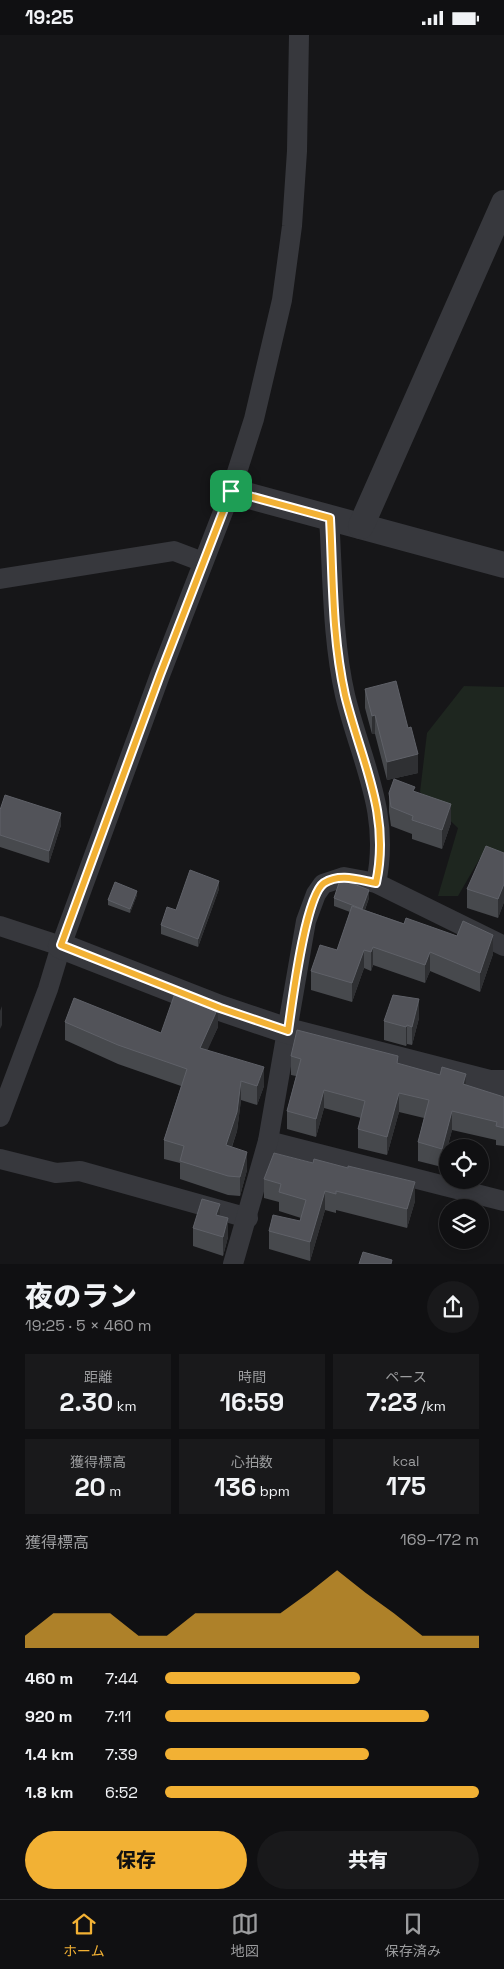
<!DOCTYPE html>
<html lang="ja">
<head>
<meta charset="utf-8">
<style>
  :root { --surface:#101012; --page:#19191b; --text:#f1f3f6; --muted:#9c9d9f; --line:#303032; --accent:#f2b134 }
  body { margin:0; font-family:"Space Grotesk","Noto Sans JP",sans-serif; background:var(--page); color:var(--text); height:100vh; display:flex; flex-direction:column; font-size:19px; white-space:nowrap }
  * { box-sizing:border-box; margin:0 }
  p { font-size:16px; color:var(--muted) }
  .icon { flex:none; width:28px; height:28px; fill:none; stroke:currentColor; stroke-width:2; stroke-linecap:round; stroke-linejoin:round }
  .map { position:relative; height:1229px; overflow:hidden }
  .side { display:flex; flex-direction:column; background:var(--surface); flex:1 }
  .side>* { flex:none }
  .buttons { position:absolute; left:439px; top:1104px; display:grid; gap:10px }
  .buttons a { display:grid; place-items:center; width:50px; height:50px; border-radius:50%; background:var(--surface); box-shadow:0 2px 12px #0003,0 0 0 1px var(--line); font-size:25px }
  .pin { position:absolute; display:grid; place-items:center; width:42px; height:42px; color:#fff; margin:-21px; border-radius:10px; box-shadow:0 2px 8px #0006 }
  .round { display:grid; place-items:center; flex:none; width:52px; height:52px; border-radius:26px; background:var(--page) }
  .summary { display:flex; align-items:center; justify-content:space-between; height:85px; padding:0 25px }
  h1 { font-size:28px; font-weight:800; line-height:38px }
  .figures { display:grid; grid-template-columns:repeat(3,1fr); gap:8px; height:85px; padding:5px 25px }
  .figures div { display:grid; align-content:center; border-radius:0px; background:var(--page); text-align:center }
  .figures b { font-size:25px; font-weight:800 }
  .figures small { font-size:14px; font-weight:400 }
  .figures p { font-size:14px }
  .chart { height:140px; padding:10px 25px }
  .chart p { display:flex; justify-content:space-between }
  .chart svg { width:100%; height:90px; margin-top:5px; fill:var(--accent); opacity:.7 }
  .action { display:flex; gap:10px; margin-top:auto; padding:10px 25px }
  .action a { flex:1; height:58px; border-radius:30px; background:var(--accent); color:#111; font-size:20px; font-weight:800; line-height:58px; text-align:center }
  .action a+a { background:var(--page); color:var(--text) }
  ul { padding:0 25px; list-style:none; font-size:16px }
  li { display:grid; grid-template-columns:80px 60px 1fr; align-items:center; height:38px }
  li i { height:12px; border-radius:6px; background:var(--accent) }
  .status { display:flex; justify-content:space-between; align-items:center; height:35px; padding:0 25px; background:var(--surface); direction:ltr }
  .status svg { height:14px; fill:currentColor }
  .tabs { display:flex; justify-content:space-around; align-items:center; height:70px; border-top:1px solid var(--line); background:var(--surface); font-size:14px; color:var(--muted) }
  .tabs a { display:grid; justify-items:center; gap:2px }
  .tabs .on { color:var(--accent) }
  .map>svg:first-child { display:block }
  .green { fill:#1e261f }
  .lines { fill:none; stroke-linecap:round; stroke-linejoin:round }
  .minor { stroke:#37383d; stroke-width:20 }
  .tertiary { stroke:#37383d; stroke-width:26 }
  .wall { fill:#47494d }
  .shaded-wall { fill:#2f3033 }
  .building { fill:#525359; stroke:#5f6168 }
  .route-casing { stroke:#fff; stroke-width:10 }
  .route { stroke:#f2b134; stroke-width:6 }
</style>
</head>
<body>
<div class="status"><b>19:25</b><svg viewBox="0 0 49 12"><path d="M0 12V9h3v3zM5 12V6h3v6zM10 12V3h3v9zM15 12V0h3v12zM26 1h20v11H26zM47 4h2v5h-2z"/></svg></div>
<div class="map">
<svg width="504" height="1229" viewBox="0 0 504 1229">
  <rect width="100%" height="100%" fill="#161618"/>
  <polygon class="green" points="464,651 504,652 504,825 480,823 458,861 438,861 458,793 420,757 427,698"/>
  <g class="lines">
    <g class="minor">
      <path d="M329,483c4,59 3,119 16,177 16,67 46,117 31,188"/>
      <polyline points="0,544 174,516 203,527"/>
      <polyline points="0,891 61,911"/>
      <polyline points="0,1082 48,954 61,911 160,640 231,456 254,384 282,265 292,191 297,116 299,0"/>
      <polyline points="268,1106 504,1166"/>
      <polyline points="0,1124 56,1138 80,1136 248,1183"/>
      <polyline points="233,1229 268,1106 306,886 316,859 323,849 344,842 376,848 504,911"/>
    </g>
    <g class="tertiary">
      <polyline points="231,456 504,530"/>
      <polyline points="361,491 504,168"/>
      <polyline points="61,911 220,973 288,996 490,1048 504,1048"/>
    </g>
  </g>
  <g class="wall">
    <polygon points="365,654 408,693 418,738 387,745 375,699 372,699 365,673"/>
    <polygon points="415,757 451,788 442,814 412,804 412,799 391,791 389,777 389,758"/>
    <polygon points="0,775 61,790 49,828 0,812"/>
    <polygon points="504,818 504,867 498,883 467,873 467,854"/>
    <polygon points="219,854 198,912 161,899 161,890 176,875"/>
    <polygon points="137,860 130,878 108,870 108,865"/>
    <polygon points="334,863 369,863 365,875 493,919 480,957 430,936 425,948 373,930 371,936 364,933 352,967 311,955 311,936 337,915 350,877 334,871"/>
    <polygon points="419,983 412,1010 407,1009 406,1011 384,1005 384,986"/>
    <polygon points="65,987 161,998 218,992 207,1015 264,1051 257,1070 241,1065 237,1096 232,1112 247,1135 240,1161 228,1160 180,1144 180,1128 164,1124 164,1105 181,1051 118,1029 65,1005"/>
    <polygon points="291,1021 398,1029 504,1062 504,1111 496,1110 496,1105 452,1095 442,1132 418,1126 418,1107 424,1083 399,1077 387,1120 358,1113 358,1094 361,1083 324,1073 316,1102 287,1094 287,1076 296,1041 291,1040"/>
    <polygon points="264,1144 415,1166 407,1193 336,1175 336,1178 325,1175 310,1226 269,1214 269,1196 300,1186 301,1183 279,1176 279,1167 264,1163"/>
    <polygon points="220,1181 228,1202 223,1221 193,1211 193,1193"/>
  </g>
  <g class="shaded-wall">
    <polygon points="375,680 375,699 372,699 372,681"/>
    <polygon points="418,719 418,738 387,745 387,727"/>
    <polygon points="451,769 451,788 442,814 442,795"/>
    <polygon points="61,778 61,790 49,828 49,816"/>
    <polygon points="219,846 219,854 198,912 198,904"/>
    <polygon points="504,849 504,867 498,883 498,864"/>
    <polygon points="369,855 369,863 362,882 362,874"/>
    <polygon points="137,856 137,860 130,878 130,874"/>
    <polygon points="493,900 493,919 480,957 480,938"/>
    <polygon points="373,912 373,930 371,936 371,917"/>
    <polygon points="364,915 364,933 352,967 352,948"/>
    <polygon points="430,917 430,936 425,948 425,930"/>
    <polygon points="419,964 419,983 412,1010 412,992"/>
    <polygon points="2,971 2,990 0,994 0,976"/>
    <polygon points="218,973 218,992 200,1032 200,1013"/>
    <polygon points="407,990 407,1009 406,1011 406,992"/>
    <polygon points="264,1032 264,1051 257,1070 257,1051"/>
    <polygon points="466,1039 466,1058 463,1049"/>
    <polygon points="241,1046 241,1065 237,1096 226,1128 226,1110"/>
    <polygon points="324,1055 324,1073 316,1102 316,1084"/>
    <polygon points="399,1058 399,1077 387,1120 387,1102"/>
    <polygon points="452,1076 452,1095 442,1132 442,1114"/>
    <polygon points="247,1117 247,1135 240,1161 240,1142"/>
    <polygon points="415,1147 415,1166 407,1193 407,1174"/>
    <polygon points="325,1156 325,1175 310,1226 310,1207"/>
    <polygon points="220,1169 220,1187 216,1180"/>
    <polygon points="228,1183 228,1202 223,1221 223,1202"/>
  </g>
  <g class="building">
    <polygon points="396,646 408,693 411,692 418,719 387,727 375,680 372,681 365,654"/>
    <polygon points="394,744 415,752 413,756 451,769 442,795 412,785 413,781 391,772 389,758"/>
    <polygon points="5,760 61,778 49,816 0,800 0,775"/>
    <polygon points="486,811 504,818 504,849 498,864 467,854"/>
    <polygon points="190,835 219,846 198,904 161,890 167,872 176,875"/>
    <polygon points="346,846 369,855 362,874 334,863 339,848"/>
    <polygon points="115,847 137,856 130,874 108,865"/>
    <polygon points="352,871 404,889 406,883 457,901 463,886 493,900 480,938 430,917 425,930 373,912 371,917 364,915 352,948 311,936 320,910 337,915"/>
    <polygon points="175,958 218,973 200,1013 264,1032 257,1051 241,1046 237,1077 226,1110 247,1117 240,1142 228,1141 180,1126 184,1111 164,1105 187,1034 118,1010 65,987 74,963 161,998"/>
    <polygon points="393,960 419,964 412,992 407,990 406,992 384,986"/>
    <polygon points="297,995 398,1021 397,1028 440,1040 442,1032 466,1039 463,1049 504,1062 504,1093 496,1091 497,1087 452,1076 442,1114 418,1107 429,1065 399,1058 387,1102 358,1094 365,1066 324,1055 316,1084 287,1076 301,1024 291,1021"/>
    <polygon points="274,1118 313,1128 314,1124 348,1133 348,1131 415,1147 407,1174 336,1156 336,1159 325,1156 310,1207 269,1196 273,1180 300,1186 306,1165 279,1157 281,1149 264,1144"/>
    <polygon points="202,1164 220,1169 216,1180 228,1183 223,1202 193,1193"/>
    <polygon points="363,1217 392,1225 391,1229 359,1229"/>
  </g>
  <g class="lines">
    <g class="route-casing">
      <path id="route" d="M231,456l99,27c3,58 2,119 15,177 16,66 46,118 31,188 -17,-3 -36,-10 -52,0 -19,13 -32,121 -36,148l-68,-23 -159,-63 99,-270z"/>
    </g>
    <use href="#route" class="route"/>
  </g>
</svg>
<div class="buttons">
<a><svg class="icon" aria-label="locate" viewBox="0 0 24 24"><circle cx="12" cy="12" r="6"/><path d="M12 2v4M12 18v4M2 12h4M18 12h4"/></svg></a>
<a><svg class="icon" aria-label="layers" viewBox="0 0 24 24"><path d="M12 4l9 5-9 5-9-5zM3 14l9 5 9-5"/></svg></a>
</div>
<div class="pin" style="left:231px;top:456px;background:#1e9e55"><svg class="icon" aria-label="arrive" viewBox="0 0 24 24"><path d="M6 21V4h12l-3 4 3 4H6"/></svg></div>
</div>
<section class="side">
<div class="summary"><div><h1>夜のラン</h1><p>19:25 · 5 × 460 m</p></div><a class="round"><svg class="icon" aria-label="share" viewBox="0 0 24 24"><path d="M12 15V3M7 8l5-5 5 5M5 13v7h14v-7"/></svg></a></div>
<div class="figures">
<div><p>距離</p><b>2.30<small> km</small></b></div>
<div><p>時間</p><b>16:59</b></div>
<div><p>ペース</p><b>7:23<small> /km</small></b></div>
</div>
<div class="figures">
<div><p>獲得標高</p><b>20<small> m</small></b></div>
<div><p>心拍数</p><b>136<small> bpm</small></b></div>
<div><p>kcal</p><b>175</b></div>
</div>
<div class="chart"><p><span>獲得標高</span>169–172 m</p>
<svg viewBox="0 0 160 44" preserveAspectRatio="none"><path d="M0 44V38L10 27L20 27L30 27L40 38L50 38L60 27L70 27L80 27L90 27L100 17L110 6L120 17L130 27L140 38L150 38L160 38V44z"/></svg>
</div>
<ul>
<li><b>460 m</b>7:44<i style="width:62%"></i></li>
<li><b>920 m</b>7:11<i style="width:84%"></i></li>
<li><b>1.4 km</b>7:39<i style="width:65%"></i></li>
<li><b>1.8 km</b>6:52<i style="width:100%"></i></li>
</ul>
<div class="action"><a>保存</a><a>共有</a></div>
</section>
<nav class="tabs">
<a class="on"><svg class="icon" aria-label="home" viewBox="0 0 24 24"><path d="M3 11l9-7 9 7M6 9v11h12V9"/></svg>ホーム</a>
<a><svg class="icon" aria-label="map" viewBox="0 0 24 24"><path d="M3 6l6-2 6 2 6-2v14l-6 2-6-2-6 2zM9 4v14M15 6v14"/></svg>地図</a>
<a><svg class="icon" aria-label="saved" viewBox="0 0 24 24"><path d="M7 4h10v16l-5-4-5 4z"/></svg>保存済み</a>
</nav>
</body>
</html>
